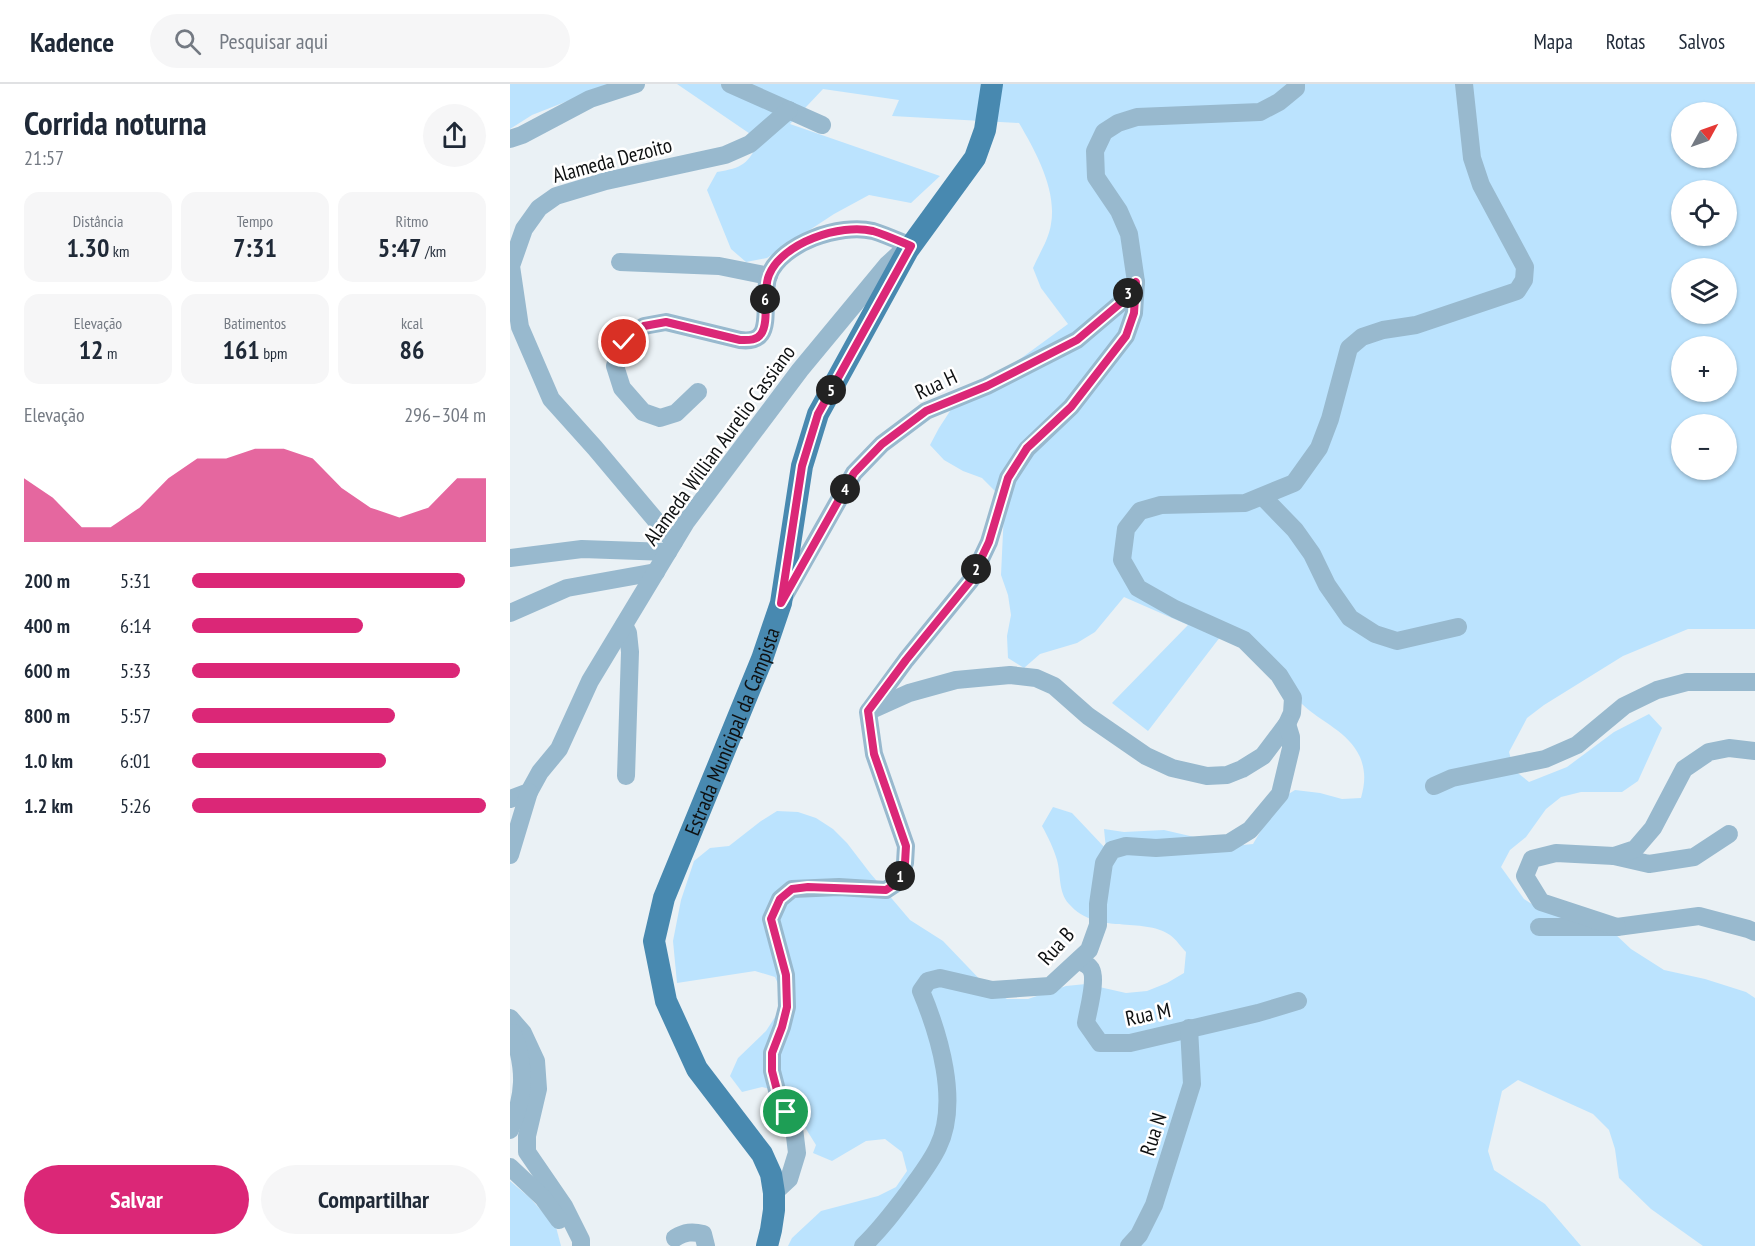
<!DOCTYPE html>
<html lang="pt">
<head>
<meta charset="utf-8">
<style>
  :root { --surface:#fff; --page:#f6f6f7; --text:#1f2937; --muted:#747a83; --line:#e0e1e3; --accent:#db2777 }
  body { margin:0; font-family:"PT Sans Narrow",sans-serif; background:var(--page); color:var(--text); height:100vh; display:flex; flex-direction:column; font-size:22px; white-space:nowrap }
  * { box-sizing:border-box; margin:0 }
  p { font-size:20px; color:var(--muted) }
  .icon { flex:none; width:33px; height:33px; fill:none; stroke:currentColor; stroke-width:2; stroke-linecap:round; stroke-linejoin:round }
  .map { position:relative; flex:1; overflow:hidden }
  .side { display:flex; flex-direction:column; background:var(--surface); width:510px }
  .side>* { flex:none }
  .needle { width:39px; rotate:50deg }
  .controls { position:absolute; left:1161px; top:18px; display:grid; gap:12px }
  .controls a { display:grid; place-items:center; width:66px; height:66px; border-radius:50%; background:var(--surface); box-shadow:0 2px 4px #0004; font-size:30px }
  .pin { position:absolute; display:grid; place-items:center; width:51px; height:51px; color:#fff; margin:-26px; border:3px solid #fff; border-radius:50%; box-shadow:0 2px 6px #0007 }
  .km { position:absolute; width:30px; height:30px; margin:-15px; border-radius:50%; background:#222; color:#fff; font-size:16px; line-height:30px; text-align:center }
  .round { display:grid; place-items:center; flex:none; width:63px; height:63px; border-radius:32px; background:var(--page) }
  .summary { display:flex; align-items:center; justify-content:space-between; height:102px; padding:0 24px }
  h1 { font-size:33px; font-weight:700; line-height:45px }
  .metrics { display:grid; grid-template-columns:repeat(3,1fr); gap:9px; height:102px; padding:6px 24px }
  .metrics div { display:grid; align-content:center; border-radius:15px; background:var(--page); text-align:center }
  .metrics b { font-size:26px; font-weight:700 }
  .metrics small { font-size:16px; font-weight:400 }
  .metrics p { font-size:16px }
  .chart { height:168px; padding:12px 24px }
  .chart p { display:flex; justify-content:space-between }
  .chart svg { width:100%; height:108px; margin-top:6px; fill:var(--accent); opacity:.7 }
  .button { display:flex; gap:12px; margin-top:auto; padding:12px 24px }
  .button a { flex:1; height:69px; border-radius:36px; background:var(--accent); color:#fff; font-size:24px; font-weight:700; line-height:69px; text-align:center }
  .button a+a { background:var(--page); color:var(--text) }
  ul { padding:0 24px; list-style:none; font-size:20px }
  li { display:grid; grid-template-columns:96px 72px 1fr; align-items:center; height:45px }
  li i { height:15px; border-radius:8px; background:var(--accent) }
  header { display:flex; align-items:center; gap:36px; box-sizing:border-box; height:84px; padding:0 30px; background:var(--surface); border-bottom:2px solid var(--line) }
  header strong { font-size:28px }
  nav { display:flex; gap:33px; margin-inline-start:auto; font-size:21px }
  .search { width:420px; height:54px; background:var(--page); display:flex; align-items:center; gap:15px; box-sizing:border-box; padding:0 21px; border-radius:33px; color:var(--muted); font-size:22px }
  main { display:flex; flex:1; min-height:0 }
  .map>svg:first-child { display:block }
  .green { fill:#bbe3fe; fill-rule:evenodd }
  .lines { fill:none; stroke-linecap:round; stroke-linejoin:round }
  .minor { stroke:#98b9ce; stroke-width:18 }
  .major { stroke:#4889b0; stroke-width:22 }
  .route-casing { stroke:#fff; stroke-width:12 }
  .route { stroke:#db2777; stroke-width:8 }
  .labels { text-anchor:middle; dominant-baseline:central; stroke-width:5; stroke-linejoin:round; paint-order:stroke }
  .street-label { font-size:21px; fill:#0e1011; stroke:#fff }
</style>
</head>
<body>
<header>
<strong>Kadence</strong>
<div class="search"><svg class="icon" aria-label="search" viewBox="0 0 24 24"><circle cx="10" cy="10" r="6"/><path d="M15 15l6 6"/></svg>Pesquisar aqui</div>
<nav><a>Mapa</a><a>Rotas</a><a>Salvos</a></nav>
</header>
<main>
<section class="side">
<div class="summary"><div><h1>Corrida noturna</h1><p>21:57</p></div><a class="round"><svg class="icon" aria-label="share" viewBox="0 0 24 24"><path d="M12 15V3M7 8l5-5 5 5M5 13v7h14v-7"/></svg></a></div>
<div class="metrics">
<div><p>Distância</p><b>1.30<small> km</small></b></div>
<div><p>Tempo</p><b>7:31</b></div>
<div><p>Ritmo</p><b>5:47<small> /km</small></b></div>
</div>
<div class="metrics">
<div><p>Elevação</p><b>12<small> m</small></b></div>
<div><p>Batimentos</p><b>161<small> bpm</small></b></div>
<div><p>kcal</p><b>86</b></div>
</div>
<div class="chart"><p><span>Elevação</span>296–304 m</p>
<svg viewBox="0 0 160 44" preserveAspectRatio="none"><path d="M0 44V18L10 26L20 38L30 38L40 30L50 18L60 10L70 10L80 6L90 6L100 10L110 22L120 30L130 34L140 30L150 18L160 18V44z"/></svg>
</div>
<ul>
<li><b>200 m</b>5:31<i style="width:93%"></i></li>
<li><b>400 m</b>6:14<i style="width:58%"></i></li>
<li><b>600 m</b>5:33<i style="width:91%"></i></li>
<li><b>800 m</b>5:57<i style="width:69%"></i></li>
<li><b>1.0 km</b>6:01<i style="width:66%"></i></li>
<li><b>1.2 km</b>5:26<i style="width:100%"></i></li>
</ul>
<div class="button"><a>Salvar</a><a>Compartilhar</a></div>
</section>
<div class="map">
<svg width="1245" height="1162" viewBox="0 0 1245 1162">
  <rect width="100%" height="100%" fill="#eaf1f5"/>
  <g class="green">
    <polygon points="0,0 101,0 22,31 0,45"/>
    <path d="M167,0h1078v545h-67l-65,27 -79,49 -17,13 -18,34 5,18 15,12 38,-15 47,-35 35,-18 13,14 -24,53 -16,11h-41l-20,5 -15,12 -20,28 -16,13 -9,17 23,32 17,11 74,24 16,15 33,21 41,9 41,13 9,6v248h-52l-52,-37 -32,-31 -4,-29 -6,-19 -16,-16 -75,-34 -16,11 -14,60 6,19 51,34 36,42h-793l4,-8 29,-27 57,-15 18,-9 11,-16 -5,-19 -17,-13 -19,2 -34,20 -19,-8 3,-8 -33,-53 -21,-5 -20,5 -12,-16 8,-18 28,-27 11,-17 6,-19 -8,-18 -20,-6 -78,12 -4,-42 8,-41 13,-39 16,-13 19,-2 32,-25 16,-10 21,1 18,6 17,11 14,14 23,30 40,47 33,21 46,48 18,10h21l38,-13 20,-2 40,9 21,-2 20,-8 17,-10 2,-21c-5,-5 -10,-13 -16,-17 -28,-19 -73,1 -101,-31 -11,-12 -8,-30 -12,-44 -4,-13 -9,-23 -15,-34l11,-19 19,6 34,36 -2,-20 20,3 40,-2 69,16 20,-2 26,-44 16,-10 25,3 22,6 19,-1c4,-15 5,-26 -1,-41 -12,-26 -38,-34 -58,-53 -26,-24 -50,-51 -75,-76l-79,103 -36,-28 76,-78 -64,-28 -29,35 -18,11 -37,11 -16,14 -16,-10 -1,-22 4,-21 -3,-20 -7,-20 3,-64 -8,-19 -14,-14 -19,-7 -19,-11 -14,-15 9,-17 26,-40 40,-18 63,-46 -27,-36 -8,-20c6,-14 16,-29 18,-44 6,-34 -15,-72 -32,-101l-127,-7 7,-16 -76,-11 -33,35 150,52 -29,27 -42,-8 -35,19 -67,44 -21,4 -15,-13 -24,-59 10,-18c25,-4 32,-8 42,-32zM1172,28h44v46h-44zM1172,106h44v46h-44zM1172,184h44v46h-44zM1172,262h44v46h-44zM1172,340h44v46h-44z"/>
    <polygon points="0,1097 20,1114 46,1143 51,1162 0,1162"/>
  </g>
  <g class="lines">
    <g class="minor">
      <polyline points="220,0 312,41"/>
      <polyline points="0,55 12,51 80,15 126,0"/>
      <polyline points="110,178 209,182 259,192"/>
      <path d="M188,308l-22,21 -16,5 -17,-6 -21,-24 -7,-22 9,-24 20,-16 22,-4 74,18c8,1 16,1 21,-6 9,-12 1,-42 8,-59 13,-32 71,-52 104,-44 13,4 26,10 38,15"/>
      <polyline points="753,413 785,446 802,470 817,501 840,534 865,550 887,557 948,543"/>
      <polyline points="164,458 85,364 41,315 10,243 1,182 14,145 29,124 46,112 96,97 215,71 240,60 279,26"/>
      <polyline points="0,474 72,465 158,468"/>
      <polyline points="274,513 344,389 372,360 416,327 477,302 567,256 613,217 626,198"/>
      <polyline points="0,529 57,504 146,488"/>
      <polyline points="114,541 118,549 120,568 116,692"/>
      <polyline points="359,627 399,609 446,596 500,591 526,594 544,602 578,632 636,672 662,684 697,692 717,691 732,685 753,672 777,640 782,629 783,614 769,591 734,556 665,525 628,504 612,476 616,445 630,427 651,421 735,419 784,399 809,364 820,335 839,264 852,253 873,246 906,241 1007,207 1014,196 1015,183 971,101 962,74 954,0"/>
      <polyline points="924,702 942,694 1035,675 1067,661 1114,622 1147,606 1177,598 1245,598"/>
      <polyline points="0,715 19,708 30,688 49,665 80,597 176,438 290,286 377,181 389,170 395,168"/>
      <polyline points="0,771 19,708"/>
      <polyline points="1104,772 1139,780 1184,773 1219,750"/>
      <polyline points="1029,843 1107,843 1189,832 1238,845 1245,848"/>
      <polyline points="1107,843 1031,818 1015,792 1022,775 1046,769 1104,772 1125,765 1143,744 1174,685 1199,668 1219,664 1245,667"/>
      <path d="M569,877c4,2 9,3 12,8 6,11 -3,41 -5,54l14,20h30l128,-30 40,-12"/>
      <polyline points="0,934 13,949 26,977 28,1005 17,1052 17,1068 54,1122 71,1156 71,1162"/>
      <path d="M0,1046c15,-35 16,-60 3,-97"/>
      <polyline points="0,1083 33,1114 49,1136"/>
      <polyline points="264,1109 279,1095 287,1069 284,1044 268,1010 262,987 262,969 272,943 277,923 276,891 261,835 270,815 282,805 329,803 376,806 388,798 395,779 396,762 364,670 358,628 396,576 461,496 479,458 498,394 517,365 561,323 616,252 624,229 626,198 619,150 609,127 586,93 585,67 594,48 608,39 627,33 750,28 769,18 786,4 786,0"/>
      <path d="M165,1154c10,-6 17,-7 28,-4l3,12"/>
      <path d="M353,1162c18,-17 32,-36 47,-56 10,-14 21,-28 28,-43 22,-45 1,-113 -17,-156l7,-10 12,-3 52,12 58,-4 39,-36 9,-25v-21l6,-41 8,-13 14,-4 30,2 73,-5 21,-13 30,-36 11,-46v-11l-4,-13"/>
      <polyline points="619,1162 629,1151 644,1121 682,1000 679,944"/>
    </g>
    <path class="major" id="s1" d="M257,1162l4,-16 3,-20v-17l-3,-19 -9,-20 -65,-85 -31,-68 -12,-60 10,-43 98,-239 19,-56 21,-137 16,-52 90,-164 67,-92 10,-28 7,-46"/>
  </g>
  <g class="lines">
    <g class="route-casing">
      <path id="route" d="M114,258l20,-16 22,-4 74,18c8,0 16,1 21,-6 9,-12 1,-43 8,-59 13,-32 71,-52 104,-44 13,4 26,10 38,15l-93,168 -16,52 -21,137 73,-130 28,-29 44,-33 61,-25 90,-46 46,-39 13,-19 -2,31 -8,23 -55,71 -44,41 -19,30 -19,64 -18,38 -65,80 -38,51 6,43 32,92 -1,17 -7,19 -12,8 -78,-3 -16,2 -12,10 -9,20 15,56 1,32 -5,20 -10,26v18l6,23 8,18"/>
    </g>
    <use href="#route" class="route"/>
  </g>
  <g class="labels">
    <g class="street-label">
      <text transform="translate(102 76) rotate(-15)">Alameda Dezoito</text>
      <text transform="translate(426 300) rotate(-25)">Rua H</text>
      <text transform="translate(209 361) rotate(-54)">Alameda Willian Aurelio Cassiano</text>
      <text stroke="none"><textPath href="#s1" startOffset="562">Estrada Municipal da Campista</textPath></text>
      <text transform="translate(546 862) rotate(-48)">Rua B</text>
      <text transform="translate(638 930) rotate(-12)">Rua M</text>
      <text transform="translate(643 1050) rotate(-72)">Rua N</text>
    </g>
  </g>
</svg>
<div class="controls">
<a><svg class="needle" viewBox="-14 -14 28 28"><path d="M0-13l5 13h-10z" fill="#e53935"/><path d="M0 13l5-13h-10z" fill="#747a83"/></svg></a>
<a><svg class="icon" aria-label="locate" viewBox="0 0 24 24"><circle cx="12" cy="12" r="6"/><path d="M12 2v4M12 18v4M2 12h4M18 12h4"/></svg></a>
<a><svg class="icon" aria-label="layers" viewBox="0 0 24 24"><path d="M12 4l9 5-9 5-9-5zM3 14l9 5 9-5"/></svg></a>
<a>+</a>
<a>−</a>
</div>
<div class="pin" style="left:276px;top:1028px;background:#1e9e55"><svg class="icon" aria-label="arrive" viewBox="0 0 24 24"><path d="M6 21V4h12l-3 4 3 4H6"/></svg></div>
<div class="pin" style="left:114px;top:258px;background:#d93025"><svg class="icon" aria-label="check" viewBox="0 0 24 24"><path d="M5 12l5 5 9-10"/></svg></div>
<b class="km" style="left:390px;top:792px">1</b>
<b class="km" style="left:466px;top:485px">2</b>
<b class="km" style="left:618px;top:209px">3</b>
<b class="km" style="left:335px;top:405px">4</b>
<b class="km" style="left:321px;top:306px">5</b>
<b class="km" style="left:255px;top:215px">6</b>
</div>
</main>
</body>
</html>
